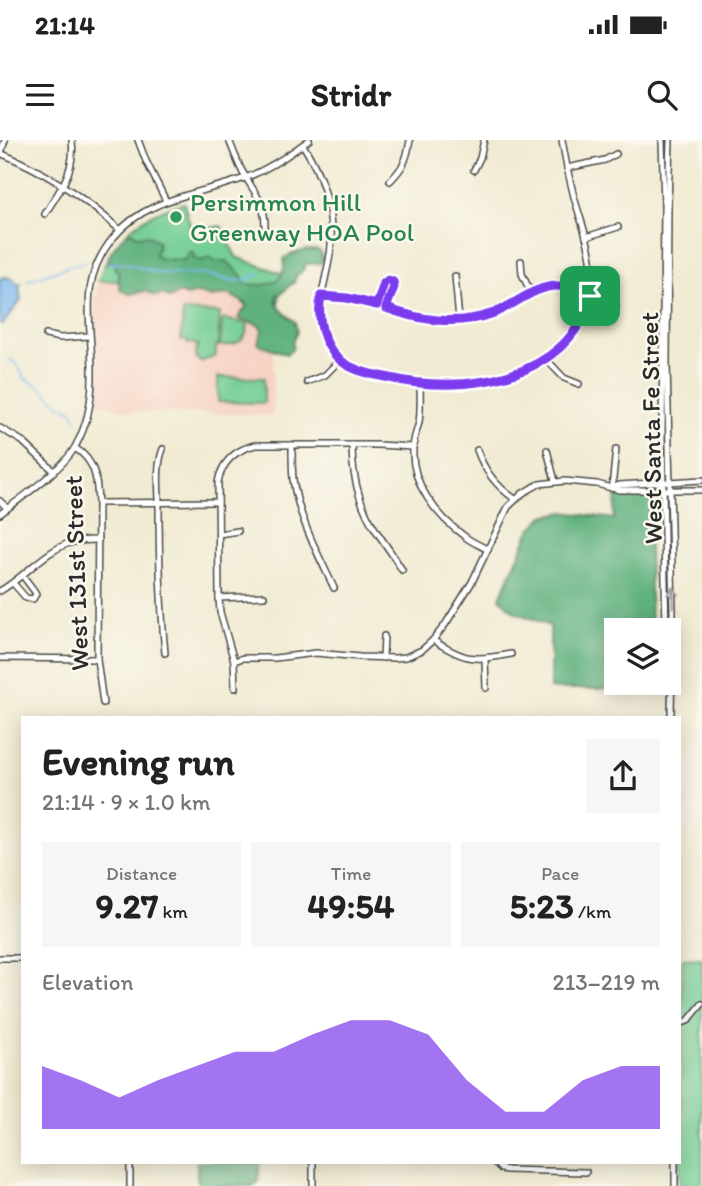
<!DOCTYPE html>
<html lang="en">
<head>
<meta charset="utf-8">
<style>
  :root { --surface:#fff; --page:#f6f6f6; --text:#222; --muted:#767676; --accent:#7c3aed }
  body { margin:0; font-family:Itim,sans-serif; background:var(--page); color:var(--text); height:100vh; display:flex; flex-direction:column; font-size:26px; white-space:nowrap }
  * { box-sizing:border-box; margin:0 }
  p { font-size:23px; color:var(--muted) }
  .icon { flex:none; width:38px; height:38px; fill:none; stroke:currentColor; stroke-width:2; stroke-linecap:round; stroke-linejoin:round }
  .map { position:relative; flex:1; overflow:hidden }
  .sheet { position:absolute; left:21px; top:576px; width:660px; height:448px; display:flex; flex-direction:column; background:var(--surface); border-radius:0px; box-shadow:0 4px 18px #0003 }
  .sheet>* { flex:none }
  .buttons { position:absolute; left:604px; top:478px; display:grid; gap:14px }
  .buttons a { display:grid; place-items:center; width:77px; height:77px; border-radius:0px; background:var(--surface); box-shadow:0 4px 18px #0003; font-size:35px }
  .pin { position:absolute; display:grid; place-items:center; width:60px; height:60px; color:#fff; margin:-30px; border-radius:14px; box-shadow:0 4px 10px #0006 }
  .round { display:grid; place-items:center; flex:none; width:74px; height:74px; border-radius:0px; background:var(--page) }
  .overview { display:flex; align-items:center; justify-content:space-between; height:119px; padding:0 21px }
  h1 { font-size:38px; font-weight:700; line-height:52px }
  .metrics { display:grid; grid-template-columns:repeat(3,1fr); gap:10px; height:119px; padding:7px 21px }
  .metrics div { display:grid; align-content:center; border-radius:0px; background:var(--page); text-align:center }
  .metrics b { font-size:35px; font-weight:700 }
  .metrics small { font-size:19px; font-weight:400 }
  .metrics p { font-size:19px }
  .chart { height:196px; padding:14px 21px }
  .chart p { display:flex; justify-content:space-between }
  .chart svg { width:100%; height:126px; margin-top:7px; fill:var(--accent); opacity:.7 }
  .status { display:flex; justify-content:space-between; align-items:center; height:49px; padding:0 35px; background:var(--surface); direction:ltr }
  .status svg { height:19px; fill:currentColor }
  header { display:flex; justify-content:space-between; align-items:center; height:91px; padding:0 21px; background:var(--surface); font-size:32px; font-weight:700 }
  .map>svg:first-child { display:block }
  .built { fill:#f6d2c3 }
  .green { fill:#74ce95; stroke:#507c60; stroke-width:2 }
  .forest { fill:#5fb17e; stroke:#456e54; stroke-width:2 }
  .water { fill:#7ebbf1; stroke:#54738e; stroke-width:2 }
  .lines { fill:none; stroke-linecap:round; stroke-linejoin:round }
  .stream { stroke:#7ebbf1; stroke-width:2 }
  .minor-casing { stroke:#494844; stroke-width:8 }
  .minor { stroke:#fff; stroke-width:5 }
  .oneway { stroke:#a0a0a0 }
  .route-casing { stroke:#fff; stroke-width:14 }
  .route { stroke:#7c3aed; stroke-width:9 }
  .leisure-dot { fill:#2e9e5b; stroke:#fbf7ec; stroke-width:2.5 }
  .labels { text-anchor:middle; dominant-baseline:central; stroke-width:5; stroke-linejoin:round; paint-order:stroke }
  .leisure-label { font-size:26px; fill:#27864d; stroke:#fbf7ec; text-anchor:start }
  .street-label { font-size:26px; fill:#2b2b2b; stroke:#fbf7ec }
</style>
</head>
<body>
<div class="status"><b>21:14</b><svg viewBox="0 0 49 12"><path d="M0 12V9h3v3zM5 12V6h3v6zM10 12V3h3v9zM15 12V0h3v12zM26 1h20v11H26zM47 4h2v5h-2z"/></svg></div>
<header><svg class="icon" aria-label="menu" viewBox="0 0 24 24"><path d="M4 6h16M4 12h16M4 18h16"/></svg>Stridr<svg class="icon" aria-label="search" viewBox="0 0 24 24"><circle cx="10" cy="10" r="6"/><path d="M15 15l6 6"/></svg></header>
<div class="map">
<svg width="702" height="1046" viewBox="0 0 702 1046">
  <rect width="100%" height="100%" fill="#fbf7ec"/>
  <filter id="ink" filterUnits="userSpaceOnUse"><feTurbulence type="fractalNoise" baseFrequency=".0143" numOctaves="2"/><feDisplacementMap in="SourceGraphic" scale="14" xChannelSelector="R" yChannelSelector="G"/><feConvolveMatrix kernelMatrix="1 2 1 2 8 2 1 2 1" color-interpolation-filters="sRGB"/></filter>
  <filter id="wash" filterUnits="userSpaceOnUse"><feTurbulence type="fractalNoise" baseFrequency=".00686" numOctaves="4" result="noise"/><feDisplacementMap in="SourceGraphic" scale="28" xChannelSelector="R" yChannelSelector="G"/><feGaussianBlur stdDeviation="1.57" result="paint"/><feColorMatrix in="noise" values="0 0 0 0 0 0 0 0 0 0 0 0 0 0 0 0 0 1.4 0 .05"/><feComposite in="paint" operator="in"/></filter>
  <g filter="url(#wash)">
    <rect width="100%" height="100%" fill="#f1ebd3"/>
    <polygon class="built" points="98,141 225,141 273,199 273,275 129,272 96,261 98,230 94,171"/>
    <g class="green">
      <path d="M184,63l8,28 29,-5 15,31 47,17 -10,65 -48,-58h-127c15,-43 41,-67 86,-78z"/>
      <path d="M183,171l37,2 -2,33h-2v10l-16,6c-5,-4 -5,-11 -2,-17l-11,-3v-2h-6z"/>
      <path d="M224,179l24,5c-1,17 -12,22 -28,22l2,-25z"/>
      <polygon points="218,237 264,238 264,263 218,262"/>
      <polygon points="702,818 702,1046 680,1046 682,819"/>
    </g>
    <g class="forest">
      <path d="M129,92l4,1 4,3 10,-1 11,6v6l-3,6 2,4 6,2 22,1 4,-8h4l1,6 7,3 9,-4 4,4h13l14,14 4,8c12,4 34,3 38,-12 2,-4 1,-9 1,-13 10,-6 24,-10 36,-7l3,8 -2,4 -15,1 -3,6 -7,6 -2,7c-5,1 -8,9 -17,12 -4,11 10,20 18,27l2,10 -4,8 -1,10 -6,4 -27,-10 -1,-2c1,-4 4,-7 4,-11 -1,-10 -18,-8 -24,-13l9,-12v-2l-19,-10 -16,3 -14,-4 -12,3 -6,-3 -11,5 -6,-4 -8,2 -9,-5 -17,3 -9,-5 -2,-10 1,-6 -4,-4v-6l-3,-2 -6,1c5,-11 12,-23 23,-30z"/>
      <polygon points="616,356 652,357 649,401 651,490 616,490 616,542 653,543 653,549 550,549 550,486 513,471 500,458 530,390 544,376 564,372 614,379"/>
      <polygon points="197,1022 260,1022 258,1042 253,1046 201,1046 197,1038"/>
    </g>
    <polygon class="water" points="6,137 13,139 17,143 21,143 19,147 21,160 3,184 0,184 0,138"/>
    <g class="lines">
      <g class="stream">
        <polyline points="109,123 125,123 158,133 203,134 237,141 247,139 259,134"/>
        <polyline points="28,140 66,127 86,122"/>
        <polyline points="10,220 16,223 25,239 34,243 45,251 57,263 72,271 77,280"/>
      </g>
    </g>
  </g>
  <g filter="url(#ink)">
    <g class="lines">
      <g class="minor-casing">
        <g id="minor">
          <polyline points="138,0 146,21 166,61"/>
          <path d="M229,0c4,10 8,21 13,31 11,20 23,30 23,55"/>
          <polyline points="662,0 664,66 662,298 666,490"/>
          <polyline points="670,0 668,66 667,225 673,470 671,574"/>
          <path d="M303,5c19,30 30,63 28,100 -2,35 -24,71 0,103 3,4 6,9 10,12 10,8 23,12 34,15 54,15 134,14 180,-22 16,-12 29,-32 34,-52 10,-37 -5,-69 -15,-104 -5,-19 -9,-38 -12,-57"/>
          <path d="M0,13c45,18 84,44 120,77"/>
          <polyline points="1,13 5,0"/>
          <polyline points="567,28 605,20 616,14"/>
          <polyline points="474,30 480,18 484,0"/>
          <path d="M390,41c14,-14 17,-22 20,-41"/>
          <path d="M45,74c15,-24 31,-44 27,-74"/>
          <polyline points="586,97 618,87"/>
          <polyline points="521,121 522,134 531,153"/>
          <polyline points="455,136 459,180"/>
          <path d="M322,156c16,1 32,2 47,6 38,11 58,24 100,17 14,-2 28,-7 41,-13 20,-10 35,-24 59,-17l47,18"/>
          <polyline points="377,165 384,143 388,140 393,142 394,147 386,168"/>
          <polyline points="46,195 60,198 89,196"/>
          <polyline points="546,219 564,238 579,244"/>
          <polyline points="307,242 325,235 340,220"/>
          <path d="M420,243c0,13 1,26 -1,39 -2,9 -6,17 -6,27 -2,35 24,67 51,87 7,6 16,9 24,14"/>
          <polyline points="0,288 22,301 54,331"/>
          <path d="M292,305c0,11 0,23 1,34 5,38 25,75 41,109"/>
          <path d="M352,305c0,29 7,59 23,84 9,14 19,27 27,41"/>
          <path d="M75,308c21,13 22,32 23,55l-1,156 6,44"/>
          <path d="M163,309c-7,18 -4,37 -4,55 0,51 1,97 6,149"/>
          <path d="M477,310c7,20 20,37 38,49"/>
          <polyline points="547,310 555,341"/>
          <polyline points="612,348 619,345 702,340"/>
          <polyline points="612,348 616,309"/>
          <polyline points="0,361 7,368"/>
          <polyline points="98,363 218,362"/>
          <path d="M0,374c20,-15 64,-46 75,-67 12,-21 17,-47 17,-71 1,-52 -16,-93 21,-138 35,-43 89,-43 137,-62 22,-9 41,-23 59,-36"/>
          <polyline points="219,394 238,391"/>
          <polyline points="13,443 26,458 33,459 36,454 35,452 23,436"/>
          <path d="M0,451c23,-13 46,-41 70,-48 9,-3 19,-3 28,-3"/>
          <polyline points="219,458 264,456"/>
          <path d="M433,500c32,21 41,21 78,14"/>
          <polyline points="0,518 97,519"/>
          <polyline points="383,518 384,496"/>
          <polyline points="485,519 486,548"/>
          <polyline points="234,521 243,518 275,518 316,513 360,517 395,518 406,517 422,510 433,500 445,485 472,442 508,367 523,353 539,344 565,341 597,344 619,350 702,350"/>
          <path d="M235,548l-1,-27 -14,-49 -1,-14 -1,-116c4,-20 17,-32 37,-37h123l35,2"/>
          <polyline points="0,818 23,818"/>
          <polyline points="679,884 688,881 702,864"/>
          <polyline points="494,1022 501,1029 507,1030 586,1032"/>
          <polyline points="130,1046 130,1022"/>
          <polyline points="313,1046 313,1022"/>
          <polyline points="675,1046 675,1022"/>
        </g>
      </g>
      <use href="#minor" class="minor"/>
    </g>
    <defs><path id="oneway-shaft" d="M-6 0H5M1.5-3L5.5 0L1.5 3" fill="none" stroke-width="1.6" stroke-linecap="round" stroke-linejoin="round" transform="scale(1.75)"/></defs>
    <use class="oneway" href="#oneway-shaft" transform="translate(673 457) rotate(-91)"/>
  </g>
  <g class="lines" filter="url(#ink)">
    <g class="route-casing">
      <path id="route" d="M388,140l5,2 1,5 -8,21c36,13 71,18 108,5 21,-8 41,-28 65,-27 11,1 22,6 31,10 -20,85 -129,99 -200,82 -16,-3 -37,-7 -50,-18 -18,-16 -23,-41 -19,-64l26,2 30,7 7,-22z"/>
    </g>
    <use href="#route" class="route"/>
  </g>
  <circle class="leisure-dot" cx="176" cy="77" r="7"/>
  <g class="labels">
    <g class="leisure-label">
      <text x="190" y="62">Persimmon Hill<tspan x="190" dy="30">Greenway HOA Pool</tspan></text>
    </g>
    <g class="street-label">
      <text transform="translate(651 288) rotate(-91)">West Santa Fe Street</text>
      <text transform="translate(76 433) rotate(-92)">West 131st Street</text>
    </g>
  </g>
</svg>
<div class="buttons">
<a><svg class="icon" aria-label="layers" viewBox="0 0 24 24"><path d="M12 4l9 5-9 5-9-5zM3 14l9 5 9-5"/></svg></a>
</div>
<div class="pin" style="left:590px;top:156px;background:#1e9e55"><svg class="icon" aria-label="arrive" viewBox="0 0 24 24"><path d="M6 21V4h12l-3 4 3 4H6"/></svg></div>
<section class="sheet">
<div class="overview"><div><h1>Evening run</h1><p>21:14 · 9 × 1.0 km</p></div><a class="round"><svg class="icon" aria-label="share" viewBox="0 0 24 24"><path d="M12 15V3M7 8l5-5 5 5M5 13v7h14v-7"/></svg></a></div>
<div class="metrics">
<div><p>Distance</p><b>9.27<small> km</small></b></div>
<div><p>Time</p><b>49:54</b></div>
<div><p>Pace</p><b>5:23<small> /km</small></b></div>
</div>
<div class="chart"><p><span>Elevation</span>213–219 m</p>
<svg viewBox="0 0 160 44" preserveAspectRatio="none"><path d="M0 44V22L10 27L20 33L30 27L40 22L50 17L60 17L70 11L80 6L90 6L100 11L110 27L120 38L130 38L140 27L150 22L160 22V44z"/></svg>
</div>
</section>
</div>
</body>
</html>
